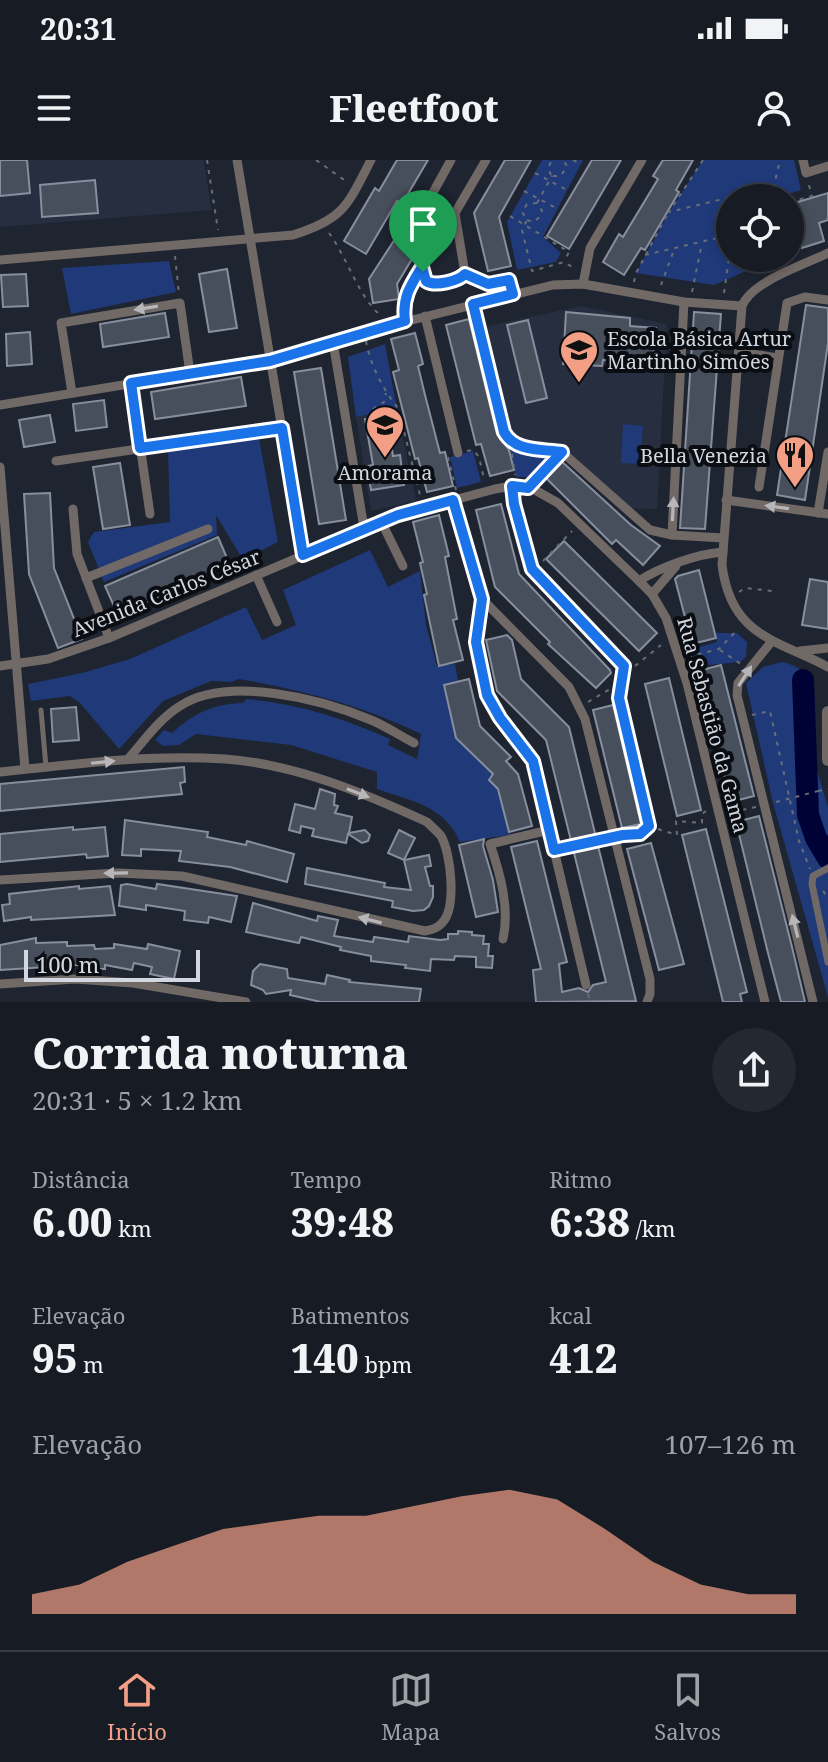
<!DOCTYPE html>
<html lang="pt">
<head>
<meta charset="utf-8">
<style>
  :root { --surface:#161b24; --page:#232831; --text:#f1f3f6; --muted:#9ea1a6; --line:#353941; --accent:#f39f86 }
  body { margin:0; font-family:"Noto Serif",serif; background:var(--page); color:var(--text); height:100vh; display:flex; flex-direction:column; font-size:30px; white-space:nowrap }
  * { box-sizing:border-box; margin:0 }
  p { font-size:26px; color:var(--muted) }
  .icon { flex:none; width:44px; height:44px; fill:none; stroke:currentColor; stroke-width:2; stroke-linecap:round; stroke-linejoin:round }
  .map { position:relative; height:842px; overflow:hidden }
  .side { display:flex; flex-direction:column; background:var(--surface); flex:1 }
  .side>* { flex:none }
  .fabs { position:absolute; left:716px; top:24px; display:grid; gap:16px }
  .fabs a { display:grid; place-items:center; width:88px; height:88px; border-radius:50%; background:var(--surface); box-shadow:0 4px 12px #0003,0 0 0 2px var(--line); font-size:40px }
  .scale { position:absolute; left:24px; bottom:20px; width:176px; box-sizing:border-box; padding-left:8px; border:4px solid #d3d7df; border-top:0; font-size:22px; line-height:28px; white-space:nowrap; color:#d3d7df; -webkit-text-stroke:6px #0a0d12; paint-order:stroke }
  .pin { position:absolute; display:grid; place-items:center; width:68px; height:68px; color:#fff; margin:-82px -34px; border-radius:50% 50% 50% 0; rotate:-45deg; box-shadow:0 0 8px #0007 }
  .pin .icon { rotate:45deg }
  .round { display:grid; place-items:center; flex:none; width:84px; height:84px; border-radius:42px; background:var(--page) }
  .overview { display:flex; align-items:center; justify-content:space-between; height:136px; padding:0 32px }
  h1 { font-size:44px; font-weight:800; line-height:60px }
  .metrics { display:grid; grid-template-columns:repeat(3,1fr); gap:12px; height:136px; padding:8px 32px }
  .metrics div { display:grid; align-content:center }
  .metrics b { font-size:40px; font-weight:800 }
  .metrics small { font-size:22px; font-weight:400 }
  .metrics p { font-size:22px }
  .chart { height:224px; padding:16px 32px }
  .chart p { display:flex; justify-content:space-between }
  .chart svg { width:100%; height:144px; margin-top:8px; fill:var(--accent); opacity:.7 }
  .status { display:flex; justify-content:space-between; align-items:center; height:56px; padding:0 40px; background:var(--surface); direction:ltr }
  .status svg { height:22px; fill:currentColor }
  header { display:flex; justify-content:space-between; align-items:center; height:104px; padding:0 32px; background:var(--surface); font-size:36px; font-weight:800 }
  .tab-bar { display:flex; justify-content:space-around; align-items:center; height:112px; border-top:2px solid var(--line); background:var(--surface); font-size:22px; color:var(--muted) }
  .tab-bar a { display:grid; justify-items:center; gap:4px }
  .tab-bar .selected { color:var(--accent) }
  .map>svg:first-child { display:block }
  .built { fill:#272e3f }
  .green { fill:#1f3979 }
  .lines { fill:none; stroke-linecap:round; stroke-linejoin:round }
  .river { stroke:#000236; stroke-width:22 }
  .building { fill:#484f5c; stroke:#878e9d; stroke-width:2 }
  .path { stroke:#686e78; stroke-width:2; stroke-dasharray:4 6; stroke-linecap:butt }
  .service { stroke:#716966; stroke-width:5 }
  .pedestrian { stroke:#716966; stroke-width:7 }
  .minor { stroke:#716966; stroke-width:9 }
  .tertiary { stroke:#716966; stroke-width:12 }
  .path-bridge { stroke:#686e78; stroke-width:2; stroke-dasharray:4 6; stroke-linecap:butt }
  .oneway { fill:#b6b6bb }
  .route-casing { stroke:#fff; stroke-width:16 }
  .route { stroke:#1a73e8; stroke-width:10 }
  .labels { text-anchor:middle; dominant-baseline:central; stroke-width:8; stroke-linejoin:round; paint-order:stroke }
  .poi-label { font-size:20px; fill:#d3d7df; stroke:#0a0d12; text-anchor:start }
  .street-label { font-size:20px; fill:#d3d7df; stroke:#0a0d12 }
</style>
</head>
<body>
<div class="status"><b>20:31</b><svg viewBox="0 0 49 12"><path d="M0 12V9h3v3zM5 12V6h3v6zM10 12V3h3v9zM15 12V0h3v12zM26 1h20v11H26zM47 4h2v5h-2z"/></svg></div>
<header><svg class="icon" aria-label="menu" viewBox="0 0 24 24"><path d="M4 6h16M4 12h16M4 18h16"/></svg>Fleetfoot<svg class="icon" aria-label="person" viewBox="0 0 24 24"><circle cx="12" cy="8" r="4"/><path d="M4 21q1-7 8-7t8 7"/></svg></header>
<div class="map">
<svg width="828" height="842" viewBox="0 0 828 842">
  <rect width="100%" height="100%" fill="#1e2430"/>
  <g class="built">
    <polygon points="0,0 204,0 211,50 0,67"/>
    <polygon points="581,146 667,164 657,349 623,348 562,293 509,281 479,168"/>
    <polygon points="397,249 416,341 371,351 356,257"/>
  </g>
  <g class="green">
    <polygon points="542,0 583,0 543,77 561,93 556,102 517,110 507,62"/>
    <polygon points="703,0 794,0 801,30 788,34 789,38 730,38 730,98 776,98 714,125 636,113 669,52"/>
    <polygon points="169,101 176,132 71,154 62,108"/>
    <polygon points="385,184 397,249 356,257 348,197"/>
    <polygon points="623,264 643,266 640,304 621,303"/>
    <polygon points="259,278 278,382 243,400 216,355 217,375 104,422 88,382 94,372 170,362 168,288"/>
    <polygon points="510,289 555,297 536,317 516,317"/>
    <polygon points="473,291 481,322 457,328 450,297"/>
    <path d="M370,390l18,37 32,-16 6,54 11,41 18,-2 3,17 -14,4 28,68 21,21 -4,6 9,9 12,46 -50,7c-16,-37 -49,-41 -83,-53v-17l-86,-27 -95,-11 -17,11 -16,1 -8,-6 9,-10 8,3c22,-20 41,-29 71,-30l3,-4c53,5 96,19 144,40l-2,6 29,14 4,-25c-57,-28 -119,-44 -182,-55l-8,3 -20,-1 -48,20 -44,48 -39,-46 -10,-7 -39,5 -3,-17 54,-11 48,-14 116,-52 16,33 34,-15 -13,-35z"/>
    <polygon points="715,473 737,473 747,482 746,497 740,502 698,506 695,488 717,482"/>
    <path d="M782,502c14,3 26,10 31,23l1,75 14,47v190l-55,-194 -27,-120 17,-16z"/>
  </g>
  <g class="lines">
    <polyline class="river" points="803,520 808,655 816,678 828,698"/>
  </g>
  <g class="building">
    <polygon points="0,0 27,0 30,33 0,36"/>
    <polygon points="397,0 428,0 402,44 397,41 366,94 344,81 375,28 379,31"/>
    <polygon points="505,0 531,0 499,57 511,106 488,111 474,53"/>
    <polygon points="592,0 621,0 569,89 547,76"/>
    <polygon points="663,0 693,0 676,30 679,32 645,90 641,88 624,115 603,102 619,74 623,77 658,19 653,16"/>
    <polygon points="95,20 98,53 42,57 40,25"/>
    <polygon points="828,33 828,60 819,63 824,81 802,88 791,44"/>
    <polygon points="406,62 427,74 397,124 399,139 373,143 369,119"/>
    <polygon points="227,109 237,168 209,172 199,114"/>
    <polygon points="26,114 28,146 3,147 1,115"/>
    <polygon points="806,145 828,148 828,183 805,340 777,335"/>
    <polygon points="566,152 630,158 630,166 656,168 654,196 615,196 614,201 603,200 602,206 563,204"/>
    <polygon points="694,152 721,154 705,369 680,368"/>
    <polygon points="165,153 169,177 103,187 100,164"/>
    <polygon points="469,159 497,274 509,290 514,310 490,316 481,284 476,285 446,165"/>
    <polygon points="528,160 547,238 526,243 507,165"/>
    <polygon points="30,172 32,204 7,206 6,174"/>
    <polygon points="415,173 423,204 418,206 425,235 440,293 445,292 453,326 427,332 418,298 415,299 393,212 399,210 391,179"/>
    <polygon points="321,208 346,360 319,364 294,212"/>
    <polygon points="241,217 246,246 155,259 151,232"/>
    <polygon points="104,240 107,267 76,271 73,244"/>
    <polygon points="50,255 55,282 24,287 19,260"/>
    <polygon points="387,256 393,296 400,295 404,325 371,330 367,306 373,305 365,259"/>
    <polygon points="559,299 631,365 660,386 643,405 616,380 612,384 543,315"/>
    <polygon points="120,303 130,365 103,369 93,307"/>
    <polygon points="50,333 54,408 82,479 58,488 29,414 24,334"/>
    <polygon points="501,344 519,414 610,510 611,513 596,528 548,484 550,482 495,427 476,350"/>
    <polygon points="439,355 449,396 445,397 457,459 453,460 463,500 439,506 424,435 427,434 420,403 423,402 413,362"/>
    <polygon points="218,377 230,405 118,455 105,426"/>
    <polygon points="564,381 657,473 639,491 546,399"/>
    <polygon points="699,410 716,478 692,484 675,419 678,416"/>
    <polygon points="810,419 828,422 828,469 802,465"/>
    <polygon points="507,475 512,480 521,519 569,567 636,841 536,842 533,810 541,809 511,687 537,681 567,802 559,804 562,832 579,828 588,832 593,825 606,822 546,580 497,531 486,480"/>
    <polygon points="721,505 754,636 731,642 698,511"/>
    <polygon points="669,518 701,650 677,656 645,524"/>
    <polygon points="469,519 480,566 511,597 506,601 518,614 532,666 509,672 498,629 489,620 493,614 456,578 444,525"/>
    <polygon points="613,545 641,664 622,668 593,550"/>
    <polygon points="76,547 79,580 53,582 51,549"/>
    <polygon points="184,607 185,622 180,623 182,634 0,651 0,624"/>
    <polygon points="320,629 335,634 334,645 338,646 335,653 352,657 349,673 365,670 370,675 368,681 362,683 348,674 346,683 312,676 314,669 301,666 300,673 289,670 295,644 315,649"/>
    <polygon points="759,656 792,787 805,842 781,842 768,793 736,662"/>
    <polygon points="125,660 208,672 207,677 246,685 247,681 294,694 287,722 230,707 179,701 181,691 141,689 141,696 122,695"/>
    <polygon points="73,667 73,670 105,667 108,696 87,698 86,694 0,702 0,674"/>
    <polygon points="706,669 747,832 740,834 742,842 723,842 682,675"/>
    <polygon points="399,670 415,678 404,700 388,693"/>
    <polygon points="484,679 483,686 493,720 498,752 476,757 459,685"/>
    <polygon points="651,683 684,804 659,810 627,689"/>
    <polygon points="429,695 431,706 425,707 430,726 433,726 433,737 429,746 424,750 413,751 392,747 393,741 305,724 307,708 385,723 384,727 411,730 404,700"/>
    <polygon points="127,724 156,729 157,724 237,736 231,762 209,757 208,763 184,760 185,751 146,745 146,750 119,746 121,725"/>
    <polygon points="79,726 79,729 110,726 115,755 31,760 31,757 4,761 2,745 10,744 9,734"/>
    <polygon points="253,743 317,761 318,756 338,760 334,776 373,782 374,777 408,782 409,776 440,780 448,779 448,774 458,774 458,771 472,772 472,775 484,776 483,784 489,784 488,796 493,796 492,808 476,807 476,797 455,796 454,800 431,799 430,811 405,808 406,805 371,801 371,796 340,790 341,787 301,777 299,783 246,772"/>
    <polygon points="36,778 36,783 67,782 67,786 94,785 95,789 114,788 114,784 147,789 148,784 180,791 174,819 150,814 152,807 134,803 132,810 105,805 105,809 93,809 93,804 0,810 0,785"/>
    <polygon points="260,804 287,809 288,818 325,824 327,815 350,820 349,822 421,829 419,842 321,842 290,835 291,830 266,834 263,830 251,825 253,811"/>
  </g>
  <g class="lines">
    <g class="path">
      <polyline points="207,0 218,70"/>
      <polyline points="316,0 347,22"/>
      <polyline points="573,0 581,4"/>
      <polyline points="703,0 669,52 748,33 749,38"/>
      <polyline points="535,13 567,30"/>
      <polyline points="551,15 548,8 552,0"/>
      <polyline points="553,16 561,16 567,6 563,0"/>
      <polyline points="524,31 558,49"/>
      <polyline points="749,33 774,27"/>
      <polyline points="771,38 780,0"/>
      <polyline points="790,42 812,36 808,22"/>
      <polyline points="537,43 527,44 522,52 527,60 522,70 532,111 564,102 574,108"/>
      <polyline points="537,43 552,16"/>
      <polyline points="510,56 569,92 565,100"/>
      <polyline points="527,60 533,62 540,57 542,51 538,44"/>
      <path d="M329,73c19,26 28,61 51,82"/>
      <polyline points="790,77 796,94"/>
      <polyline points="645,95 730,75"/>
      <polyline points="175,96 179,134"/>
      <polyline points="758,98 757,110 759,116"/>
      <polyline points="474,118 488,124 509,120 510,124"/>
      <polyline points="634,122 636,113 668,53"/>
      <polyline points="661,125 674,90"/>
      <polyline points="692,132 702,83"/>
      <polyline points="724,133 730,91"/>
      <polyline points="404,152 406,133 413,121"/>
      <path d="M366,181c4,23 17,49 32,67l23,91"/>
      <polyline points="373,249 384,242 386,233"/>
      <polyline points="467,291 473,290 479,297 484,319"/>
      <polyline points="512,294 515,315"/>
      <polyline points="448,297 456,330"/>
      <polyline points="535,320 553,302"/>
      <polyline points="543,401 572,371"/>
      <polyline points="739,432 745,428 772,431"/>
      <polyline points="720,490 741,504"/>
      <polyline points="688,497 719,489 737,470"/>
      <polyline points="635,506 661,485"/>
      <polyline points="588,542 610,529"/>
      <polyline points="752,555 770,551 799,681 810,709"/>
      <polyline points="818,631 828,629"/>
      <polyline points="727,647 730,646 732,652 756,647"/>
      <polyline points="658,669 677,675 676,661 702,663 702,654 706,651"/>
      <polyline points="625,675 642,672"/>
      <polyline points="567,688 603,679"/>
      <polyline points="823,731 828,737"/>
      <polyline points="588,834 590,842"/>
    </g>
    <g class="service">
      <polyline points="739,190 778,196"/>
      <polyline points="41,550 46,607"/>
    </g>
    <polyline class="pedestrian" points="828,708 813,716 812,724 828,802"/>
    <g class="minor">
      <polyline points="237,0 303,395"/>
      <polyline points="451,0 425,47 426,51 441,60 441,76 422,107 426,121 431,124 462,118 465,114 455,53 486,0"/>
      <polyline points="803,0 806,13 828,6"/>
      <path d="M828,93c-24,12 -76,28 -86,53l-20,259c9,71 53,74 106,102"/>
      <path d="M0,100l293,-25c51,-16 54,-29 78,-75"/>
      <polyline points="583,124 590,88 642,0"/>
      <polyline points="684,142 672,375 723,378"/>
      <polyline points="473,144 504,272 509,281 517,286 562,292 650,370 672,375"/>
      <polyline points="425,156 458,293"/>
      <polyline points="333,182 364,368"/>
      <polyline points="131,223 150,354"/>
      <polyline points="72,233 61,163 180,143 190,213"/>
      <polyline points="0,245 270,201 364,172 553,125 583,124 684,142 742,146"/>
      <polyline points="56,301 282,268"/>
      <polyline points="0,307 25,609"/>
      <polyline points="512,326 514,344 532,409 624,506 619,538 649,666"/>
      <polyline points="759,327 787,143 805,137 828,140"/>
      <polyline points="453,340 482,439 569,527 585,559 650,819 650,834 647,842"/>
      <polyline points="726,340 828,354"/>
      <polyline points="73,349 77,394 109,478"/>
      <polyline points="818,353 828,292"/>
      <polyline points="381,361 403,406"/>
      <polyline points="256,415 277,462"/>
      <polyline points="86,418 208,369"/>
      <path d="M639,421c21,-14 58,-27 84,-29"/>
      <polyline points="652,434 676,406"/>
      <polyline points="482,439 476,482 487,535 500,558 533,601 586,825"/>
      <polyline points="772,481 738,523 737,535 813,842"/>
      <polyline points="800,491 828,488"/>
      <polyline points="0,506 48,499 109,478 398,355 495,329 512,326 535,330 558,343 639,421 652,434 666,458 687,523 765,842"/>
      <path d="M128,599c16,-18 31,-40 52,-53 48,-31 141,-7 191,14 15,6 29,16 43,23"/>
      <path d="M0,612c75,-8 149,-18 225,-13 70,5 139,34 202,63 5,5 10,9 14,14 10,17 16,72 1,87 -4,5 -11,7 -17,8l-243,-55 -64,-3 -118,7"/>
      <path d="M503,779c7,-31 -3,-66 -13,-95l59,-14"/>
      <polyline points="0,824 75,819 133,823 246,842"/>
    </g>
    <polyline class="tertiary" points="828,552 828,600"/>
    <polyline class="path-bridge" points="776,642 818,631"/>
  </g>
  <defs><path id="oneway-solid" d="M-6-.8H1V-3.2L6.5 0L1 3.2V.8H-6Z" transform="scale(2)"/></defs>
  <g class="oneway">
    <use href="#oneway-solid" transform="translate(146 148) rotate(171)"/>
    <use href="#oneway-solid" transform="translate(777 347) rotate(-172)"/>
    <use href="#oneway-solid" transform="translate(673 349) rotate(-87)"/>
    <use href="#oneway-solid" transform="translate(745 516) rotate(-57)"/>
    <use href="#oneway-solid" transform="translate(103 602) rotate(-6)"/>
    <use href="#oneway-solid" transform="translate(358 633) rotate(21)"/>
    <use href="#oneway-solid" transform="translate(116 713) rotate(179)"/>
    <use href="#oneway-solid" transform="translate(370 760) rotate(-166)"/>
    <use href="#oneway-solid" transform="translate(795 766) rotate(-104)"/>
  </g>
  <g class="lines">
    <g class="route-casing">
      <path id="route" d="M422,107l4,14c9,6 32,0 39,-7l23,10 21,-4 4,14 -40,10 31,128c11,20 37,17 58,20l-34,36 -16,-2 2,18 18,65 92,97 -5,32 30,128 -9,8 -17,1 -69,15 -21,-89 -33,-43 -13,-23 -11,-53 6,-43 -29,-99 -55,15 -95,40 -21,-127 -142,20 -9,-65 139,-22 135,-40c-3,-23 5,-35 17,-54z"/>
    </g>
    <use href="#route" class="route"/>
  </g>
  <defs>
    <g id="school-pin" transform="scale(2)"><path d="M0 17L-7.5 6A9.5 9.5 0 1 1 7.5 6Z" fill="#f39f86" stroke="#0a0d12"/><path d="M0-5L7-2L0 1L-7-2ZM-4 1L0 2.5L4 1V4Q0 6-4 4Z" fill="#111"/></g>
    <g id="restaurant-pin" transform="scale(2)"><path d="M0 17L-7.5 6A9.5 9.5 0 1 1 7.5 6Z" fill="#f39f86" stroke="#0a0d12"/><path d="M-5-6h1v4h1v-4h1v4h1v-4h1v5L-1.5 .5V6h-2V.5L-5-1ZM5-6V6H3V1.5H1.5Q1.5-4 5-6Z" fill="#111"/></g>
  </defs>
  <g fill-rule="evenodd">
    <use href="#school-pin" x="579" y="190"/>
    <use href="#school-pin" x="385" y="265"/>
    <use href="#restaurant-pin" x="795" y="295"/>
  </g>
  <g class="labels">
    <g class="poi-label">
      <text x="607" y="178">Escola Básica Artur<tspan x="607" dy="23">Martinho Simões</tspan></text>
      <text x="767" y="295" text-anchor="end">Bella Venezia</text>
      <text x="385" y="312" text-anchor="middle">Amorama</text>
    </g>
    <g class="street-label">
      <text transform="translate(166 433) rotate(-22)">Avenida Carlos César</text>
      <text transform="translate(713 565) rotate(75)">Rua Sebastião da Gama</text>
    </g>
  </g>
</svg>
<div class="fabs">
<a><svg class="icon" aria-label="locate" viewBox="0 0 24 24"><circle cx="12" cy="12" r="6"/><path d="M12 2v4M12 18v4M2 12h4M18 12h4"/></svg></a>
</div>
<div class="scale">100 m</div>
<div class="pin" style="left:423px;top:112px;background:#1e9e55"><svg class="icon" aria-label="arrive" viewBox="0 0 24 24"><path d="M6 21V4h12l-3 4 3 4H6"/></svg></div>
</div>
<section class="side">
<div class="overview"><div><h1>Corrida noturna</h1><p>20:31 · 5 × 1.2 km</p></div><a class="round"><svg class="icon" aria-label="share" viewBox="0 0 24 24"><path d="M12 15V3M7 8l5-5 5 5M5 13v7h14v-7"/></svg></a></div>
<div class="metrics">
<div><p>Distância</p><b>6.00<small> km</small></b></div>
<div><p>Tempo</p><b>39:48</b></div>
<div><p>Ritmo</p><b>6:38<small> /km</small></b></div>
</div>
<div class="metrics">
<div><p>Elevação</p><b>95<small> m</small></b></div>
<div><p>Batimentos</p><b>140<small> bpm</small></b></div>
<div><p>kcal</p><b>412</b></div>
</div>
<div class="chart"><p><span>Elevação</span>107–126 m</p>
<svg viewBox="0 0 160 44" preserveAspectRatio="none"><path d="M0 44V38L10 35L20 28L30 23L40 18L50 16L60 14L70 14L80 11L90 8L100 6L110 9L120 18L130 28L140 35L150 38L160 38V44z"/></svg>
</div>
</section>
<nav class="tab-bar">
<a class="selected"><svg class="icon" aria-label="home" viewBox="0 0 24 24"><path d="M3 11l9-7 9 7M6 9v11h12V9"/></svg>Início</a>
<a><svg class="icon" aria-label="map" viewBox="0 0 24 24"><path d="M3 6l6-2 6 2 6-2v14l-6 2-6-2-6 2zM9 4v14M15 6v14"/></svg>Mapa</a>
<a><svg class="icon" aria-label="saved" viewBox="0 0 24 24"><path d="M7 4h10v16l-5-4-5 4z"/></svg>Salvos</a>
</nav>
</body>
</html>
